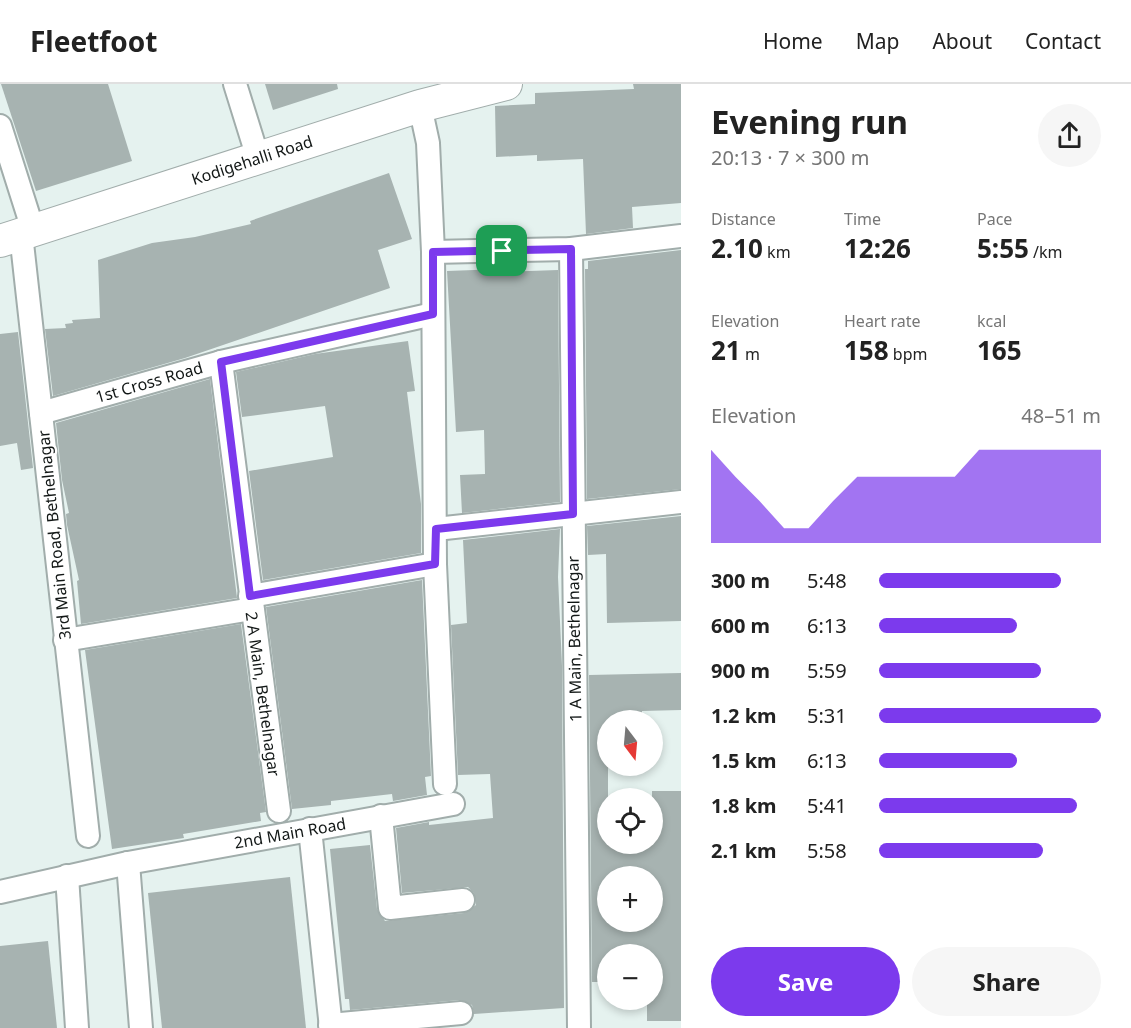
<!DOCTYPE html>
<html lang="en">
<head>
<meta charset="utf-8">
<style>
  :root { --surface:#fff; --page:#f6f6f6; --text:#222; --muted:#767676; --line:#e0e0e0; --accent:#7c3aed }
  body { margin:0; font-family:"Noto Sans",sans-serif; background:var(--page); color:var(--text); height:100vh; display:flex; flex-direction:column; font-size:22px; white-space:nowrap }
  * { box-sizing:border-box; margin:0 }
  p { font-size:20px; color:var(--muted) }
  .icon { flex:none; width:33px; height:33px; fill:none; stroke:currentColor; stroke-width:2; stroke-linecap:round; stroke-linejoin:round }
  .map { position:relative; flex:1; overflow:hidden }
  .details { display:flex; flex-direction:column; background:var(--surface); width:450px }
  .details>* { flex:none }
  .needle { width:39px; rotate:164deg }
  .buttons { position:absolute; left:597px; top:626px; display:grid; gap:12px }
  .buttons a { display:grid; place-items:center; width:66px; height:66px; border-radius:50%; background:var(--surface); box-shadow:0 3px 9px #0003; font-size:30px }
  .pin { position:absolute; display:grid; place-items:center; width:51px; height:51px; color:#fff; margin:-26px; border-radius:12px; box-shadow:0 3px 9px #0006 }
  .round { display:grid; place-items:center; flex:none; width:63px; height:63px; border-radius:32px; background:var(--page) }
  .summary { display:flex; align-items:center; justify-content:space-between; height:102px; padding:0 30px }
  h1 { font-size:33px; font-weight:700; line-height:45px }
  .figures { display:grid; grid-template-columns:repeat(3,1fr); gap:9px; height:102px; padding:6px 30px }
  .figures div { display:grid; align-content:center }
  .figures b { font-size:26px; font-weight:700 }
  .figures small { font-size:16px; font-weight:400 }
  .figures p { font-size:16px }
  .chart { height:168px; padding:12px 30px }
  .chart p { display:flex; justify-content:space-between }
  .chart svg { width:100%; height:108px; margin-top:6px; fill:var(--accent); opacity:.7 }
  .cta { display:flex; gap:12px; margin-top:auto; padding:12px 30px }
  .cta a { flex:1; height:69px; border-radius:36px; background:var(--accent); color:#fff; font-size:24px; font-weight:700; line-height:69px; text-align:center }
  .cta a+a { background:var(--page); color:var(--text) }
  ul { padding:0 30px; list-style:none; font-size:20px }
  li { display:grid; grid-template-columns:96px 72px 1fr; align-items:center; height:45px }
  li i { height:15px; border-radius:8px; background:var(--accent) }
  header { display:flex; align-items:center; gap:36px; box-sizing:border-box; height:84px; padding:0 30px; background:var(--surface); border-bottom:2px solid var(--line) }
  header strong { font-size:28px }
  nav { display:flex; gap:33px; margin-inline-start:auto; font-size:21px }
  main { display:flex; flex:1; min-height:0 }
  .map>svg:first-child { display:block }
  .building { fill:#a7b3b1; fill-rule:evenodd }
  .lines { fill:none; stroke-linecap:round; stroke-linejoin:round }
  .street-casing { stroke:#a1adab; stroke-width:26 }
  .secondary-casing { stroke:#a1adab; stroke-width:34 }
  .street { stroke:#fff; stroke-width:22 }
  .secondary { stroke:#fff; stroke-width:32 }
  .route-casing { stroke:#fff; stroke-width:12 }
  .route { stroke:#7c3aed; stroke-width:8 }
  .labels { text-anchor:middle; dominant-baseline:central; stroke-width:4.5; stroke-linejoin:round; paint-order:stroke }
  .street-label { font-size:16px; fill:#121716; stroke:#fff }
</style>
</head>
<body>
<header>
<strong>Fleetfoot</strong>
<nav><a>Home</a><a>Map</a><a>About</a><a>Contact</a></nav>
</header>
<main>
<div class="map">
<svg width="681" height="944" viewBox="0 0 681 944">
  <rect width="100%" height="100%" fill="#e5f2ef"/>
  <g class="building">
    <polygon points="1,0 108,0 132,77 36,107"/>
    <polygon points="265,0 337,0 338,5 273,26"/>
    <polygon points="633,0 681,0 681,119 632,123 633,144 586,150 583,75 537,77 537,71 496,73 495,22 535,20 535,9 634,5"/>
    <polygon points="389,89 412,155 378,166 390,204 185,274 53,312 45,245 66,244 65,240 73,239 72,236 100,234 98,176 152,159 195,153 251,140 250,137"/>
    <polygon points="681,166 681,405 587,415 585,185 588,185 588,177"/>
    <polygon points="501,185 501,188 558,186 560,418 462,429 460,391 485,390 484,346 456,348 447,187"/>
    <polygon points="18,248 33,384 21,386 17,359 0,362 0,250"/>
    <polygon points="408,257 415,307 407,308 421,420 421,469 263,496 249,387 333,373 325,322 242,333 236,288 315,270"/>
    <polygon points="210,295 237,514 81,540 77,497 79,496 67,441 66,430 69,429 62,396 56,339"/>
    <polygon points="681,432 681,537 607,539 606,470 588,471 587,442"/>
    <polygon points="560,445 558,493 562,582 564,924 474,930 472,921 460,916 350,926 349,915 345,915 330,765 370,761 377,825 385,837 464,829 476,821 474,809 468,803 402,809 396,744 429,738 429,741 493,734 490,690 458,691 451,541 467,539 463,456"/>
    <polygon points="422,496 431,692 425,693 427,711 393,717 392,710 331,717 331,721 292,725 266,523"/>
    <polygon points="241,540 266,728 260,729 261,737 183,750 184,754 112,765 85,566"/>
    <path d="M681,589v37l-39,1v9h-34v123h44v-52h29v230h-34v-22h5v-45h-44v28h-16l-3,-307zM608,792h44v45h-44z"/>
    <polygon points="290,793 306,944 162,944 148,809"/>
    <polygon points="48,857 57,944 0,944 0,862"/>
  </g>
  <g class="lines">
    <g class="street-casing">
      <g id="street">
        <polyline points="235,0 258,74"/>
        <polyline points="420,22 428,59 433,168 435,480 445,700"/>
        <polyline points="0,42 33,146"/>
        <polyline points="21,150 88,752"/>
        <polyline points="571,165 579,944"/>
        <polyline points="433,168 571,165 681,152"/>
        <polyline points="221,278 279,727"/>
        <polyline points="41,329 221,278 433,230"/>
        <polyline points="436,445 681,418"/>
        <polyline points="250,512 435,480"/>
        <polyline points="65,556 252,525"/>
        <polyline points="381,732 390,824 463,816"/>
        <polyline points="310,745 331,944"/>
        <polyline points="128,779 141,944"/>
        <polyline points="67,792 77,944"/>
        <polyline points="0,808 128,779 453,720"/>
        <polyline points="330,941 461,929"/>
      </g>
    </g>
    <g class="secondary-casing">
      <polyline id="secondary" points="0,157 420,22 506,0"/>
    </g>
    <use href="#street" class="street"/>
    <use href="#secondary" class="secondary"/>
  </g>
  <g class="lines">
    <g class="route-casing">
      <polygon id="route" points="571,165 573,430 436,445 435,480 250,512 221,278 433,230 433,168"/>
    </g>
    <use href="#route" class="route"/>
  </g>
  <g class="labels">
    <g class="street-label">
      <text transform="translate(252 76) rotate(-18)">Kodigehalli Road</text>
      <text transform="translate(149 298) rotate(-16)">1st Cross Road</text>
      <text transform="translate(54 451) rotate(-96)">3rd Main Road, Bethelnagar</text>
      <text transform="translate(574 555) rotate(-91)">1 A Main, Bethelnagar</text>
      <text transform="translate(263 610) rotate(82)">2 A Main, Bethelnagar</text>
      <text transform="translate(290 749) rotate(-10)">2nd Main Road</text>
    </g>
  </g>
</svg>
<div class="buttons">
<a><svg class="needle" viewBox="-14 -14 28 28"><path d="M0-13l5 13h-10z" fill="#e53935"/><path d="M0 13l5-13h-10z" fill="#767676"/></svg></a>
<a><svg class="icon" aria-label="locate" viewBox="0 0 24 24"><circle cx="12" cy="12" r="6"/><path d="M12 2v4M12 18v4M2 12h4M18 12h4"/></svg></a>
<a>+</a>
<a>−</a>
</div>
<div class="pin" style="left:502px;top:167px;background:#1e9e55"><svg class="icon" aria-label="arrive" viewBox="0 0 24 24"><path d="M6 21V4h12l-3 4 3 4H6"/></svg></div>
</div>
<section class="details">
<div class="summary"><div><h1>Evening run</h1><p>20:13 · 7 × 300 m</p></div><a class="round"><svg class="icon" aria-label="share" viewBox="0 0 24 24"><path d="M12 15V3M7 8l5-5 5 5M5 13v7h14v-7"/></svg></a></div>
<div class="figures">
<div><p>Distance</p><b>2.10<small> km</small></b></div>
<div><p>Time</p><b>12:26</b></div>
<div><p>Pace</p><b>5:55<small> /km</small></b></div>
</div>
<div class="figures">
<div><p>Elevation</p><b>21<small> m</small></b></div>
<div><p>Heart rate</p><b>158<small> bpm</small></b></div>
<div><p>kcal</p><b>165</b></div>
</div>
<div class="chart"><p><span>Elevation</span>48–51 m</p>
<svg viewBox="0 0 160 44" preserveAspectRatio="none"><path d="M0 44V6L10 17L20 27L30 38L40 38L50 27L60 17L70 17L80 17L90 17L100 17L110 6L120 6L130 6L140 6L150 6L160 6V44z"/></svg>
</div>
<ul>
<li><b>300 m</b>5:48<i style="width:82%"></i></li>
<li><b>600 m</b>6:13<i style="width:62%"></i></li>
<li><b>900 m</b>5:59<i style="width:73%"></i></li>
<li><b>1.2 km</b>5:31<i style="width:100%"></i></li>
<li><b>1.5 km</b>6:13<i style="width:62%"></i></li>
<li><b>1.8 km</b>5:41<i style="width:89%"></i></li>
<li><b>2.1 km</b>5:58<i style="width:74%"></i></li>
</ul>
<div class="cta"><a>Save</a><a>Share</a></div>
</section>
</main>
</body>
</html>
